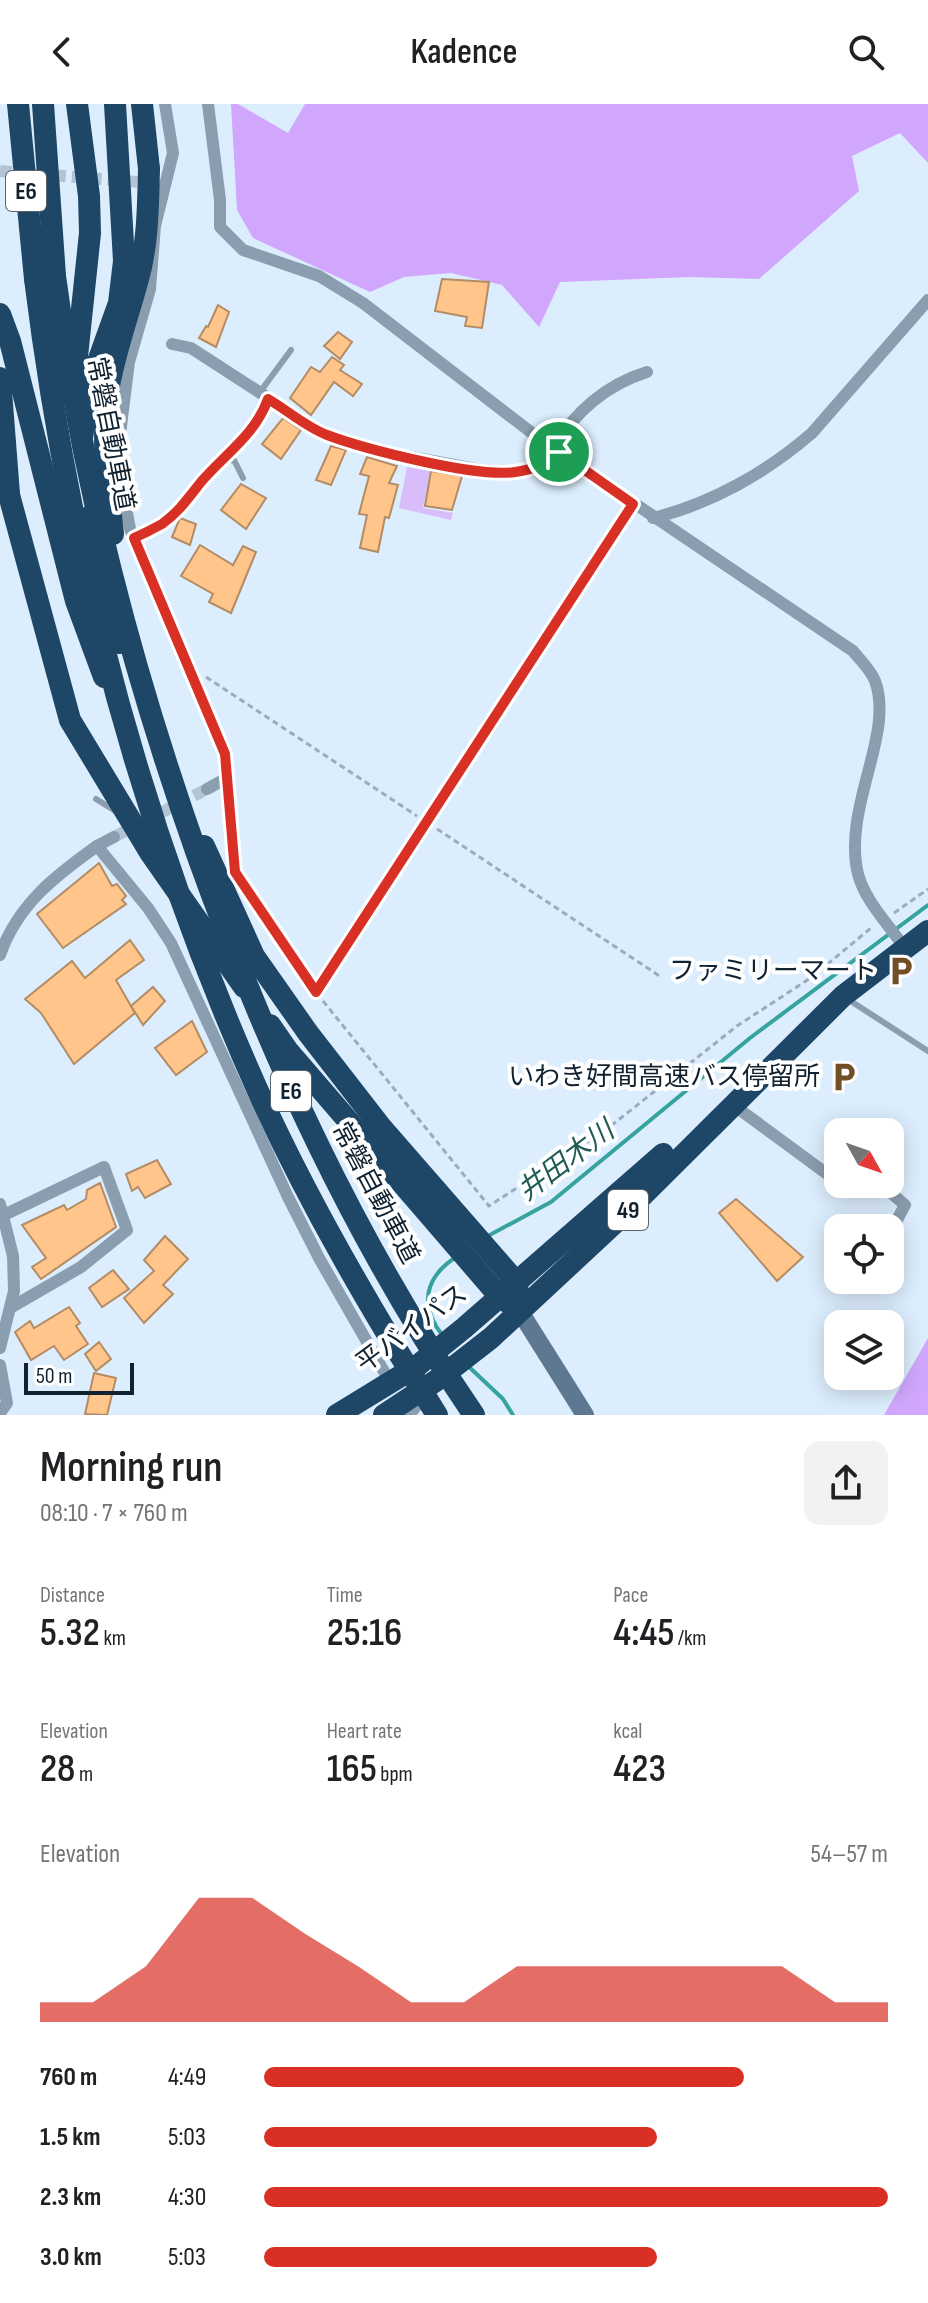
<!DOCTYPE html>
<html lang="en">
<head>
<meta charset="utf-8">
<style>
  :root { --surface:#fff; --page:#f2f2f2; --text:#202124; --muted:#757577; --accent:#d93025 }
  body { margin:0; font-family:"Sofia Sans Condensed","Noto Sans JP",sans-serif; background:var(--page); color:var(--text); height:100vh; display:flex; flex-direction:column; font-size:30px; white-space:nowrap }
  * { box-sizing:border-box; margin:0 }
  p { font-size:26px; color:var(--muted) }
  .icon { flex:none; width:44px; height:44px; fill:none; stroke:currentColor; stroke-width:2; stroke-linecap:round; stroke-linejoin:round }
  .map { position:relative; height:1311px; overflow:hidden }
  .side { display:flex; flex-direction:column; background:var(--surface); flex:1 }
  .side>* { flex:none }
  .needle { width:52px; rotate:130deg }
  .fabs { position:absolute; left:824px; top:1014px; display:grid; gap:16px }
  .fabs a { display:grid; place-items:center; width:80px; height:80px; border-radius:16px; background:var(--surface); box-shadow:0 4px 20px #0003; font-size:40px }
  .scale { position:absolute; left:24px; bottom:20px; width:110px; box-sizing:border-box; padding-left:8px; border:4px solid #102130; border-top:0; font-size:22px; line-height:28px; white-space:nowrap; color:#102130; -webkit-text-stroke:6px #fff; paint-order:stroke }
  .pin { position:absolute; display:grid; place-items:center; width:68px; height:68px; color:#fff; margin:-34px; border:4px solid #fff; border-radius:50%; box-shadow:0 2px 8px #0007 }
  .round { display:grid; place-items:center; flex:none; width:84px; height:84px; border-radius:16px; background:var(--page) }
  .summary { display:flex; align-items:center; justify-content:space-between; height:136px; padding:0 40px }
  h1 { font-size:44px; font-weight:600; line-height:60px }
  .metrics { display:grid; grid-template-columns:repeat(3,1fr); gap:12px; height:136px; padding:8px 40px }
  .metrics div { display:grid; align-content:center }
  .metrics b { font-size:40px; font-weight:600 }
  .metrics small { font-size:22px; font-weight:400 }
  .metrics p { font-size:22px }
  .chart { height:224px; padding:16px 40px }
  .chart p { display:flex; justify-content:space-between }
  .chart svg { width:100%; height:144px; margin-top:8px; fill:var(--accent); opacity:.7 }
  ul { padding:0 40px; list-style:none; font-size:26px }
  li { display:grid; grid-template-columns:128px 96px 1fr; align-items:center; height:60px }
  li i { height:20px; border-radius:10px; background:var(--accent) }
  header { display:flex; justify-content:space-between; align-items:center; height:104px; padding:0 40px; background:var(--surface); font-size:36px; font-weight:600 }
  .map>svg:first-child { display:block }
  .green { fill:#d9bcfa }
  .forest { fill:#d0a7fc }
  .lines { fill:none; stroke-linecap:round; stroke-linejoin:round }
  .stream { stroke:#36a39e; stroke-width:4 }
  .building { fill:#ffc58b; stroke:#b38c64; stroke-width:2 }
  .street-tunnel { stroke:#b3c5d5; stroke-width:12; stroke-dasharray:12 6; stroke-linecap:butt }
  .path { stroke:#9badbc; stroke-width:3; stroke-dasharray:6 4; stroke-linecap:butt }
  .lane { stroke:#8b9eaf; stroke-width:6 }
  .street { stroke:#8b9eaf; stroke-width:12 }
  .secondary { stroke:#5d7890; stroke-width:18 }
  .highway { stroke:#1e4667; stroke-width:22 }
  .highway-bridge { stroke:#1e4667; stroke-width:22 }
  .route-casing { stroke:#fff; stroke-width:16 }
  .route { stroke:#d93025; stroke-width:10 }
  .labels { text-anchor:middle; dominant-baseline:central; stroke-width:8; stroke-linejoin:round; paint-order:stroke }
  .shield { fill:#fff; stroke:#58646e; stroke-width:2 }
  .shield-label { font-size:24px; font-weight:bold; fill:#102130 }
  .street-label { font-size:26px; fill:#102130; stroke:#fff }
  .poi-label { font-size:26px; fill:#102130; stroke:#fff; text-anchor:end }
  .water-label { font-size:28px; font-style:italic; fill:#205c56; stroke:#fff }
</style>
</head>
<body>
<header><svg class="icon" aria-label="back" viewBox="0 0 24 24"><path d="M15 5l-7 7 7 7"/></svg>Kadence<svg class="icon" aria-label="search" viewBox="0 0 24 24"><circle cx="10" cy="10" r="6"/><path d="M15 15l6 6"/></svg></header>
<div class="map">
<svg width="928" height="1311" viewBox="0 0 928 1311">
  <rect width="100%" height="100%" fill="#dceefe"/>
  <polygon class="green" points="407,363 431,367 423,404 453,409 451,416 399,404"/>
  <g class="forest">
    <polygon points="231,0 238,0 288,29 305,0 928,0 928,59 900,29 852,52 859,87 759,175 690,173 560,178 539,223 502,181 451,169 404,173 370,188 253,134 237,106"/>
    <polygon points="928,1234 928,1311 884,1311"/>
  </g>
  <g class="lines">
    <g class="stream">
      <polyline points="486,1133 551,1098 750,934 928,801"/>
      <path d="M443,1232c-24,-30 -19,-58 13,-79"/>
      <polyline points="467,1261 503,1295 513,1311"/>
    </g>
  </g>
  <g class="building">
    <polygon points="442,175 489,178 482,224 465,222 467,213 435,207"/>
    <polygon points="218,201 229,208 216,243 199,234 206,222 208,223"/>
    <polygon points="338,228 352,238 340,255 324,242"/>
    <polygon points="332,253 344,261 340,266 362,280 353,292 334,278 311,311 290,294 311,263 320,268"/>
    <polygon points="283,314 301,326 281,355 262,340"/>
    <polygon points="331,342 346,346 331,381 316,376"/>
    <polygon points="367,353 397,362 389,379 398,381 389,414 385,413 378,448 360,444 367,411 359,410 369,372 360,370"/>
    <polygon points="431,367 462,372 452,406 425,402"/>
    <polygon points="241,380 266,394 246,425 221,406"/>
    <polygon points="180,414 196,420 190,441 172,433"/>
    <polygon points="200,441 233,461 243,442 256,448 231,509 209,498 213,490 181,472"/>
    <polygon points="99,759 112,782 117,780 126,792 122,796 126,800 63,844 37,810"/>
    <polygon points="130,836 144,856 116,876 135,909 74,960 41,909 25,895 72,857 85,874"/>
    <polygon points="153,883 165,897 143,921 131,902"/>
    <polygon points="192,917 207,948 176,971 155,944"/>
    <polygon points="157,1056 171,1080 145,1094 138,1083 132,1087 126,1070"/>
    <polygon points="100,1079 116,1123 41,1175 32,1163 46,1154 22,1121 64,1101 67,1106 86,1095 87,1086"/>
    <polygon points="736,1095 803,1153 777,1177 719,1109"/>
    <polygon points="165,1132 188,1155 163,1181 173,1190 144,1219 124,1194 154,1167 144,1156"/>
    <polygon points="113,1166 129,1185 102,1203 89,1184"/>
    <polygon points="69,1203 80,1219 76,1222 88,1240 64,1256 54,1242 31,1256 15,1228 30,1217 34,1224"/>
    <polygon points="99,1238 111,1255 96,1267 85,1250"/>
    <polygon points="94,1269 116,1274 107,1311 85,1310"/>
  </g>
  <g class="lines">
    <g class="street-tunnel">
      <polyline points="0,67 152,79"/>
      <polyline points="114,733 207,685"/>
    </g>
    <g class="path">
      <polyline points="206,573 417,712"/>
      <polyline points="437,725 661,873"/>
      <polyline points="894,809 928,785"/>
      <polyline points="323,897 489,1102 607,1025 737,922 812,873 871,824"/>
    </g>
    <g class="lane">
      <polyline points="260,288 291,246"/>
      <polyline points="223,357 234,356 243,374"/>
      <path d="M135,434c19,-10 38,-20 52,-36 7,-8 12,-17 19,-25 24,-23 51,-46 62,-78"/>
      <polyline points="96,695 117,708"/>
      <polyline points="849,896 928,947"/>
    </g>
    <g class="street">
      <polyline points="165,0 173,49 155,122 150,185 129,258 117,354 130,425 225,650 235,768 316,888 633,400"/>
      <path d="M208,0l12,96v27l23,23 76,26 44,27 182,140 308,208c7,9 18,19 22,30 20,53 -33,127 -17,193 7,27 31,51 46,73"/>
      <polyline points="172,240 191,244 324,330 379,347 481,366 513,369 546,360 559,348"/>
      <path d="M552,344c24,-36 53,-63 95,-76"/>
      <path d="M653,414c58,-14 114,-46 159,-85l116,-133"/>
      <polyline points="207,685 227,674"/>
      <polyline points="97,742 114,733"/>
      <path d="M0,851c18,-51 55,-79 97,-109l51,62 23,35 117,254 31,61 71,124"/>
      <polyline points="732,1000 838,1078"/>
      <polyline points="844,1080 890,1088 905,1101 890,1129"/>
      <polyline points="0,1100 13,1152 14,1187 0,1244"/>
      <polyline points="4,1111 104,1063 127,1126 81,1163 10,1204"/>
      <polyline points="859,1182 860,1176"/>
      <polyline points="0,1261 7,1299 0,1309"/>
      <polyline points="409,1311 423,1294"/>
    </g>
    <polyline class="secondary" points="519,1206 585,1311"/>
    <g class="highway">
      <polyline points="18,0 35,175"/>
      <polyline points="43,0 55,172"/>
      <polyline points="142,0 149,65"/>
      <polyline points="0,210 10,237 76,497 104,573"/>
      <polyline points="0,274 9,390"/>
      <polyline points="74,281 90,129 89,92 77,0"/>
      <polyline points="82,333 95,266 119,199 124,157 115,0"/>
      <polyline points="0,376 9,391 70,616 151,750 244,883"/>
      <polyline points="89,413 119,539"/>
      <polyline points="204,742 254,852 308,929 381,1023 517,1179 519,1206"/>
      <polyline points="270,921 288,947 500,1193 519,1206"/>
      <polyline points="337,1311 417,1262 464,1224 663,1050"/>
      <polyline points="384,1311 437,1276 491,1234 619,1115 843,892 928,827"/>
    </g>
    <g class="highway-bridge">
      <path d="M55,172c26,201 75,388 142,578 71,198 158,387 277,561"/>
      <path d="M35,175c35,284 109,560 227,821 50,109 111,213 175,315"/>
      <path d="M113,430c-5,-47 -12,-94 -5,-142 6,-39 20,-75 30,-113 10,-35 10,-74 11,-110"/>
    </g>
  </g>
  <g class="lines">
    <g class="route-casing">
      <path id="route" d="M268,295c19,11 38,28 59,36 38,14 149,43 188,37 18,-2 31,-8 44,-20l74,52 -317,488 -81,-120 -10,-118 -91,-216c9,-4 19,-9 28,-14 17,-12 27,-27 39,-42 24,-28 54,-47 67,-83z"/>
    </g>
    <use href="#route" class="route"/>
  </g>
  <defs>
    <g id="parking-bare" transform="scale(2.4)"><path d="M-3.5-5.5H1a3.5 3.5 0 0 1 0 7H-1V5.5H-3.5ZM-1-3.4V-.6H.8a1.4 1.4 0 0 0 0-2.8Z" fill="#714e27" stroke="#fff" stroke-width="2.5" paint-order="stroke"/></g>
  </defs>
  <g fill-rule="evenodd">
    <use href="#parking-bare" x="901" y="867"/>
    <use href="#parking-bare" x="844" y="973"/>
  </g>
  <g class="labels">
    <g class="shield">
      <rect x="6" y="67" width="40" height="40" rx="6"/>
      <rect x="271" y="967" width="40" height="40" rx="6"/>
      <rect x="608" y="1086" width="40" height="40" rx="6"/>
    </g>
    <g class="shield-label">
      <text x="26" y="87">E6</text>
      <text x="291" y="987">E6</text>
      <text x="628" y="1106">49</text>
    </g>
    <g class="street-label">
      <text transform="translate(110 330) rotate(79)">常磐自動車道</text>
      <text transform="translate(375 1089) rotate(62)">常磐自動車道</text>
      <text transform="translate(412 1225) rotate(-36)">平バイパス</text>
    </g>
    <g class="poi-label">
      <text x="877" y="867">ファミリーマート</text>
      <text x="820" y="973">いわき好間高速バス停留所</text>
    </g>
    <g class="water-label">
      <text transform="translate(566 1057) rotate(-37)">井田木川</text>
    </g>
  </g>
</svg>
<div class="fabs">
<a><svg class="needle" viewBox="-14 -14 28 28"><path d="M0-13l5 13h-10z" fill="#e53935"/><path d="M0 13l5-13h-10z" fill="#757577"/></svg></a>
<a><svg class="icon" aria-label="locate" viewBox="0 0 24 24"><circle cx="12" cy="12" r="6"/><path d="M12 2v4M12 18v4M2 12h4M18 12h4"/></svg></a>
<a><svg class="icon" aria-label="layers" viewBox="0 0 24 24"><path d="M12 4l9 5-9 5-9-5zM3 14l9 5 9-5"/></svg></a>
</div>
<div class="scale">50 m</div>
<div class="pin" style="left:559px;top:348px;background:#1e9e55"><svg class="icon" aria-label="arrive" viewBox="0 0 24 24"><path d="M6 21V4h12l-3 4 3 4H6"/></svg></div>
</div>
<section class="side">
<div class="summary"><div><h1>Morning run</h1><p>08:10 · 7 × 760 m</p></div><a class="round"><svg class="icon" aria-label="share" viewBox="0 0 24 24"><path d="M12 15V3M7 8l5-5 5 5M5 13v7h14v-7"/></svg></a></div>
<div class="metrics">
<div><p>Distance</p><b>5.32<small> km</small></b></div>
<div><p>Time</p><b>25:16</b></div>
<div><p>Pace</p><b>4:45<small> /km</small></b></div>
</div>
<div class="metrics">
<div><p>Elevation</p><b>28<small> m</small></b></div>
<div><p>Heart rate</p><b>165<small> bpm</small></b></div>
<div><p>kcal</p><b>423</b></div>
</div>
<div class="chart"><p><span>Elevation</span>54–57 m</p>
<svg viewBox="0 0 160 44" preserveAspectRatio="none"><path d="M0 44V38L10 38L20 27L30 6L40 6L50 17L60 27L70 38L80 38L90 27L100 27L110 27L120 27L130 27L140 27L150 38L160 38V44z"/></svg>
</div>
<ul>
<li><b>760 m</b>4:49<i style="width:77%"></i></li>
<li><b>1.5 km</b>5:03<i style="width:63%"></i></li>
<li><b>2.3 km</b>4:30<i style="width:100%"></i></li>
<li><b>3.0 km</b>5:03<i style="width:63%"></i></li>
</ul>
</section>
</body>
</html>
